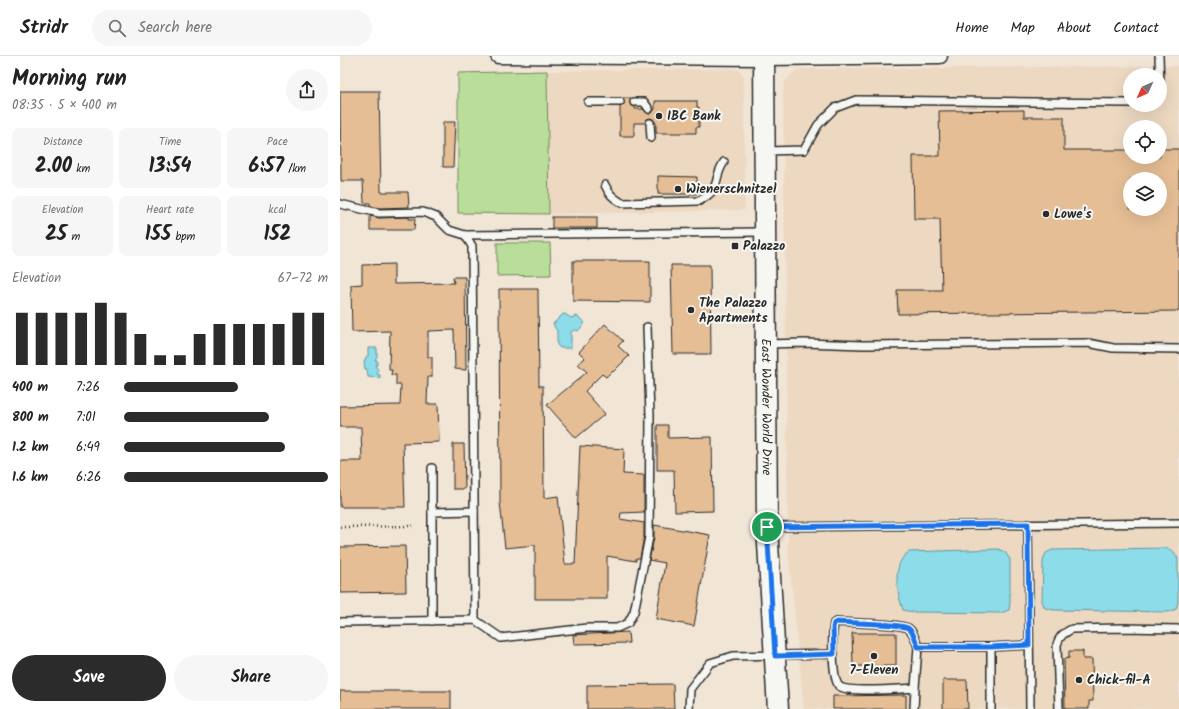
<!DOCTYPE html>
<html lang="en">
<head>
<meta charset="utf-8">
<style>
  :root { --surface:#fff; --page:#f6f6f6; --text:#222; --muted:#767676; --line:#e0e0e0; --accent:#2b2b2b }
  body { margin:0; font-family:Kalam,sans-serif; background:var(--page); color:var(--text); height:100vh; display:flex; flex-direction:column; font-size:15px; white-space:nowrap }
  * { box-sizing:border-box; margin:0 }
  p { font-size:13px; color:var(--muted) }
  .icon { flex:none; width:22px; height:22px; fill:none; stroke:currentColor; stroke-width:2; stroke-linecap:round; stroke-linejoin:round }
  .map { position:relative; flex:1; overflow:hidden }
  .panel { display:flex; flex-direction:column; background:var(--surface); width:340px }
  .panel>* { flex:none }
  .needle { width:26px; rotate:225deg }
  .buttons { position:absolute; left:783px; top:12px; display:grid; gap:8px }
  .buttons a { display:grid; place-items:center; width:44px; height:44px; border-radius:50%; background:var(--surface); box-shadow:0 4px 16px #0002; font-size:20px }
  .pin { position:absolute; display:grid; place-items:center; width:34px; height:34px; color:#fff; margin:-17px; border:2px solid #fff; border-radius:50%; box-shadow:0 1px 4px #0007 }
  .round { display:grid; place-items:center; flex:none; width:42px; height:42px; border-radius:21px; background:var(--page) }
  .overview { display:flex; align-items:center; justify-content:space-between; height:68px; padding:0 12px }
  h1 { font-size:22px; font-weight:700; line-height:30px }
  .stats { display:grid; grid-template-columns:repeat(3,1fr); gap:6px; height:68px; padding:4px 12px }
  .stats div { display:grid; align-content:center; border-radius:8px; background:var(--page); text-align:center }
  .stats b { font-size:20px; font-weight:700 }
  .stats small { font-size:11px; font-weight:400 }
  .stats p { font-size:11px }
  .chart { height:112px; padding:8px 12px }
  .chart p { display:flex; justify-content:space-between }
  .chart svg { width:100%; height:72px; margin-top:4px; stroke:var(--accent); stroke-width:6 }
  .action { display:flex; gap:8px; margin-top:auto; padding:8px 12px }
  .action a { flex:1; height:46px; border-radius:24px; background:var(--accent); color:#fff; font-size:16px; font-weight:700; line-height:46px; text-align:center }
  .action a+a { background:var(--page); color:var(--text) }
  ul { padding:0 12px; list-style:none; font-size:13px }
  li { display:grid; grid-template-columns:64px 48px 1fr; align-items:center; height:30px }
  li i { height:10px; border-radius:5px; background:var(--accent) }
  header { display:flex; align-items:center; gap:24px; box-sizing:border-box; height:56px; padding:0 20px; background:var(--surface); border-bottom:1px solid var(--line) }
  header strong { font-size:19px }
  nav { display:flex; gap:22px; margin-inline-start:auto; font-size:14px }
  .search { width:280px; height:36px; background:var(--page); display:flex; align-items:center; gap:10px; box-sizing:border-box; padding:0 14px; border-radius:22px; color:var(--muted); font-size:15px }
  main { display:flex; flex:1; min-height:0 }
  .map>svg:first-child { display:block }
  .built { fill:#edd9c2; fill-rule:evenodd }
  .green { fill:#b9de99; stroke:#728462 }
  .water { fill:#8cdce9; stroke:#65959d }
  .building { fill:#e5be95; stroke:#2b2b2b; fill-rule:evenodd }
  .lines { fill:none; stroke-linecap:round; stroke-linejoin:round }
  .service-casing { stroke:#2b2b2b; stroke-width:10 }
  .minor-casing { stroke:#2b2b2b; stroke-width:17 }
  .secondary-casing { stroke:#2b2b2b; stroke-width:23 }
  .path { stroke:#2b2b2b; stroke-width:2.5; stroke-dasharray:1 3; stroke-linecap:butt }
  .service { stroke:#f6f6f2; stroke-width:7 }
  .minor { stroke:#f6f6f2; stroke-width:14 }
  .secondary { stroke:#f6f6f2; stroke-width:20 }
  .route-casing { stroke:#fff; stroke-width:8 }
  .route { stroke:#1a73e8; stroke-width:5 }
  .poi-dot { fill:#2b2b2b; stroke:#f6f6f2; stroke-width:1.5 }
  .labels { text-anchor:middle; dominant-baseline:central; stroke-width:4; stroke-linejoin:round; paint-order:stroke }
  .poi-label { font-size:13px; font-weight:bold; fill:#2b2b2b; stroke:#f6f6f2; text-anchor:start }
  .street-label { font-size:13px; fill:#2b2b2b; stroke:#f6f6f2 }
</style>
</head>
<body>
<header>
<strong>Stridr</strong>
<div class="search"><svg class="icon" aria-label="search" viewBox="0 0 24 24"><circle cx="10" cy="10" r="6"/><path d="M15 15l6 6"/></svg>Search here</div>
<nav><a>Home</a><a>Map</a><a>About</a><a>Contact</a></nav>
</header>
<main>
<section class="panel">
<div class="overview"><div><h1>Morning run</h1><p>08:35 · 5 × 400 m</p></div><a class="round"><svg class="icon" aria-label="share" viewBox="0 0 24 24"><path d="M12 15V3M7 8l5-5 5 5M5 13v7h14v-7"/></svg></a></div>
<div class="stats">
<div><p>Distance</p><b>2.00<small> km</small></b></div>
<div><p>Time</p><b>13:54</b></div>
<div><p>Pace</p><b>6:57<small> /km</small></b></div>
</div>
<div class="stats">
<div><p>Elevation</p><b>25<small> m</small></b></div>
<div><p>Heart rate</p><b>155<small> bpm</small></b></div>
<div><p>kcal</p><b>152</b></div>
</div>
<div class="chart"><p><span>Elevation</span>67–72 m</p>
<svg viewBox="0 0 160 44" preserveAspectRatio="none"><path d="M5 44V12M15 44V12M25 44V12M35 44V12M45 44V6M55 44V12M65 44V25M75 44V38M85 44V38M95 44V25M105 44V19M115 44V19M125 44V19M135 44V19M145 44V12M155 44V12"/></svg>
</div>
<ul>
<li><b>400 m</b>7:26<i style="width:56%"></i></li>
<li><b>800 m</b>7:01<i style="width:71%"></i></li>
<li><b>1.2 km</b>6:49<i style="width:79%"></i></li>
<li><b>1.6 km</b>6:26<i style="width:100%"></i></li>
</ul>
<div class="action"><a>Save</a><a>Share</a></div>
</section>
<div class="map">
<svg width="839" height="653" viewBox="0 0 839 653">
  <rect width="100%" height="100%" fill="#f1e5d6"/>
  <filter id="ink" filterUnits="userSpaceOnUse"><feTurbulence type="fractalNoise" baseFrequency=".025" numOctaves="2"/><feDisplacementMap in="SourceGraphic" scale="8" xChannelSelector="R" yChannelSelector="G"/><feConvolveMatrix kernelMatrix="1 2 1 2 8 2 1 2 1" color-interpolation-filters="sRGB"/></filter>
  <g filter="url(#ink)">
    <g class="built">
      <path d="M839,10v643h-375l-16,-161 -5,-460 2,-7 8,-8 6,-4h6zM790,19h30v30h-30zM790,71h30v30h-30zM790,123h30v30h-30zM826,492l7,3 -4,61 -115,-2 -9,-2 -3,-6 1,-41 9,-11zM670,503v44l-2,7 -7,3 -89,-1 -9,-2 -4,-12 -1,-31z"/>
      <polygon points="392,13 399,14 403,20 404,23 405,154 209,158 207,15"/>
    </g>
    <g class="green">
      <polygon points="207,15 209,158 118,157 118,17"/>
      <polygon points="157,187 210,187 211,219 157,220"/>
    </g>
    <g class="water">
      <polygon points="223,258 225,258 231,262 237,260 245,267 238,275 234,274 231,276 231,292 220,292 217,289 217,275 213,268"/>
      <polygon points="28,292 37,292 37,300 35,304 37,304 37,309 35,309 38,314 37,318 40,319 40,322 28,321 27,313 25,313 24,306 26,301 28,300"/>
      <polygon points="826,492 833,495 838,502 838,547 836,553 829,556 714,554 705,552 702,546 703,505 706,497 712,494"/>
      <path d="M658,493l7,3 5,7v44l-1,7 -8,3 -89,-1 -9,-2c-6,-17 -12,-47 6,-58z"/>
    </g>
    <g class="building">
      <polygon points="0,35 39,35 41,136 68,136 69,151 40,152 30,150 30,147 24,147 23,125 1,125"/>
      <polygon points="283,42 291,42 290,48 295,51 295,53 303,53 307,57 309,58 312,57 315,53 315,45 357,45 357,51 359,51 359,71 356,71 356,77 316,77 316,67 313,63 310,62 307,63 305,67 294,67 294,80 280,80 280,51 284,48"/>
      <path d="M684,54v7h40v33h66v7h30v-8h19v162l-281,3 -1,-24h45l-2,-71h-26l-1,-63h27l-1,-45zM790,123h30v30h-30z"/>
      <polygon points="103,66 115,66 113,111 103,111"/>
      <polygon points="318,120 357,121 357,138 318,138"/>
      <polygon points="30,160 39,162 69,161 69,163 75,163 74,174 30,174"/>
      <rect x="212" y="161" width="45" height="11"/>
      <polygon points="233,205 310,205 310,246 233,245"/>
      <polygon points="54,208 54,228 114,227 113,221 125,221 126,314 115,313 114,274 88,275 88,301 92,301 92,321 88,321 87,348 98,348 99,386 63,387 65,451 0,451 0,405 22,405 21,371 0,371 0,350 60,349 61,329 56,329 56,319 51,319 52,314 49,314 50,275 12,276 11,229 22,228 22,209"/>
      <polygon points="331,209 370,209 371,298 333,298"/>
      <polygon points="159,233 198,233 199,330 203,330 204,442 218,440 225,508 235,508 240,390 284,393 283,418 304,419 304,456 281,457 280,463 304,467 304,480 300,502 296,502 296,505 267,500 267,543 195,543 195,489 165,492 160,446"/>
      <polygon points="265,268 283,285 278,290 289,300 273,316 272,315 266,321 262,318 245,335 265,358 236,382 207,349 247,316 238,308 245,302 239,296"/>
      <polygon points="317,369 328,369 328,382 372,381 373,455 335,456 334,414 317,414"/>
      <polygon points="113,388 124,388 125,433 113,433"/>
      <polygon points="314,469 370,479 354,570 316,563 325,507 309,504 314,482"/>
      <polygon points="65,490 66,536 0,537 0,491"/>
      <polygon points="288,576 289,587 234,588 233,579"/>
      <polygon points="512,577 556,577 556,610 513,610"/>
      <polygon points="729,595 743,595 743,603 752,603 753,645 749,645 749,653 725,653 724,603 729,602"/>
      <polygon points="603,624 627,624 628,653 603,653"/>
      <polygon points="333,628 334,653 247,653 247,629"/>
      <rect x="0" y="635" width="111" height="18"/>
      <polygon points="566,639 566,653 493,653 493,640"/>
    </g>
    <g class="lines">
      <g class="service-casing">
        <g id="service">
          <polyline points="819,0 820,30"/>
          <polyline points="248,46 280,46"/>
          <polyline points="294,46 304,46 309,53"/>
          <polyline points="310,67 311,82"/>
          <polyline points="426,95 464,94 478,69 495,52 516,44 790,47"/>
          <path d="M265,129c4,9 8,13 17,18l77,-2c24,-13 13,-21 25,-39"/>
          <polyline points="0,148 39,157 83,156 96,161 109,174 125,179 132,190 135,564"/>
          <polyline points="125,179 423,176"/>
          <polyline points="427,288 464,287 523,289 748,287 773,292 839,293"/>
          <polyline points="92,412 92,565"/>
          <polyline points="92,456 134,455"/>
          <polyline points="688,468 690,653"/>
          <polyline points="427,471 839,467"/>
          <polyline points="0,566 135,564 161,582 247,572 277,572 288,567 294,556 309,481 310,359 307,271"/>
          <polyline points="575,632 578,591"/>
          <polyline points="349,653 350,633 370,607 393,600 494,598"/>
          <path d="M574,653l1,-21c-13,1 -69,5 -76,-2 -7,-7 -7,-52 -5,-63l3,-1c14,1 62,1 71,6 6,4 8,13 10,19h73"/>
          <polyline points="651,653 651,591 689,589"/>
          <path d="M719,653l-2,-64c2,-9 7,-12 15,-16l50,-1 57,1"/>
        </g>
      </g>
      <g class="minor-casing">
        <polyline id="minor" points="158,0 424,2 600,0"/>
      </g>
      <g class="secondary-casing">
        <g id="secondary">
          <path id="s1" d="M424,0l3,471 11,182"/>
        </g>
      </g>
      <polyline class="path" points="0,471 74,470"/>
      <use href="#service" class="service"/>
      <use href="#minor" class="minor"/>
      <use href="#secondary" class="secondary"/>
    </g>
  </g>
  <g class="lines" filter="url(#ink)">
    <g class="route-casing">
      <path id="route" d="M688,468l1,121 -38,2h-73c-2,-6 -4,-15 -10,-19 -9,-5 -57,-5 -71,-6l-3,1 -1,4 1,27 -59,2 -8,-129z"/>
    </g>
    <use href="#route" class="route"/>
  </g>
  <g class="poi-dot">
    <circle cx="319" cy="60" r="4"/>
    <circle cx="338" cy="133" r="4"/>
    <circle cx="706" cy="158" r="4"/>
    <rect x="391" y="186" width="8" height="8" rx="2"/>
    <circle cx="351" cy="254" r="4"/>
    <circle cx="534" cy="600" r="4"/>
    <circle cx="739" cy="624" r="4"/>
  </g>
  <g class="labels">
    <g class="poi-label">
      <text x="327" y="60">IBC Bank</text>
      <text x="346" y="133">Wienerschnitzel</text>
      <text x="714" y="158">Lowe's</text>
      <text x="403" y="190">Palazzo</text>
      <text x="359" y="247">The Palazzo<tspan x="359" dy="15">Apartments</tspan></text>
      <text x="534" y="614" text-anchor="middle">7-Eleven</text>
      <text x="747" y="624">Chick-fil-A</text>
    </g>
    <g class="street-label">
      <text stroke="none"><textPath href="#s1" startOffset="351">East Wonder World Drive</textPath></text>
    </g>
  </g>
</svg>
<div class="buttons">
<a><svg class="needle" viewBox="-14 -14 28 28"><path d="M0-13l5 13h-10z" fill="#e53935"/><path d="M0 13l5-13h-10z" fill="#767676"/></svg></a>
<a><svg class="icon" aria-label="locate" viewBox="0 0 24 24"><circle cx="12" cy="12" r="6"/><path d="M12 2v4M12 18v4M2 12h4M18 12h4"/></svg></a>
<a><svg class="icon" aria-label="layers" viewBox="0 0 24 24"><path d="M12 4l9 5-9 5-9-5zM3 14l9 5 9-5"/></svg></a>
</div>
<div class="pin" style="left:427px;top:471px;background:#1e9e55"><svg class="icon" aria-label="arrive" viewBox="0 0 24 24"><path d="M6 21V4h12l-3 4 3 4H6"/></svg></div>
</div>
</main>
</body>
</html>
